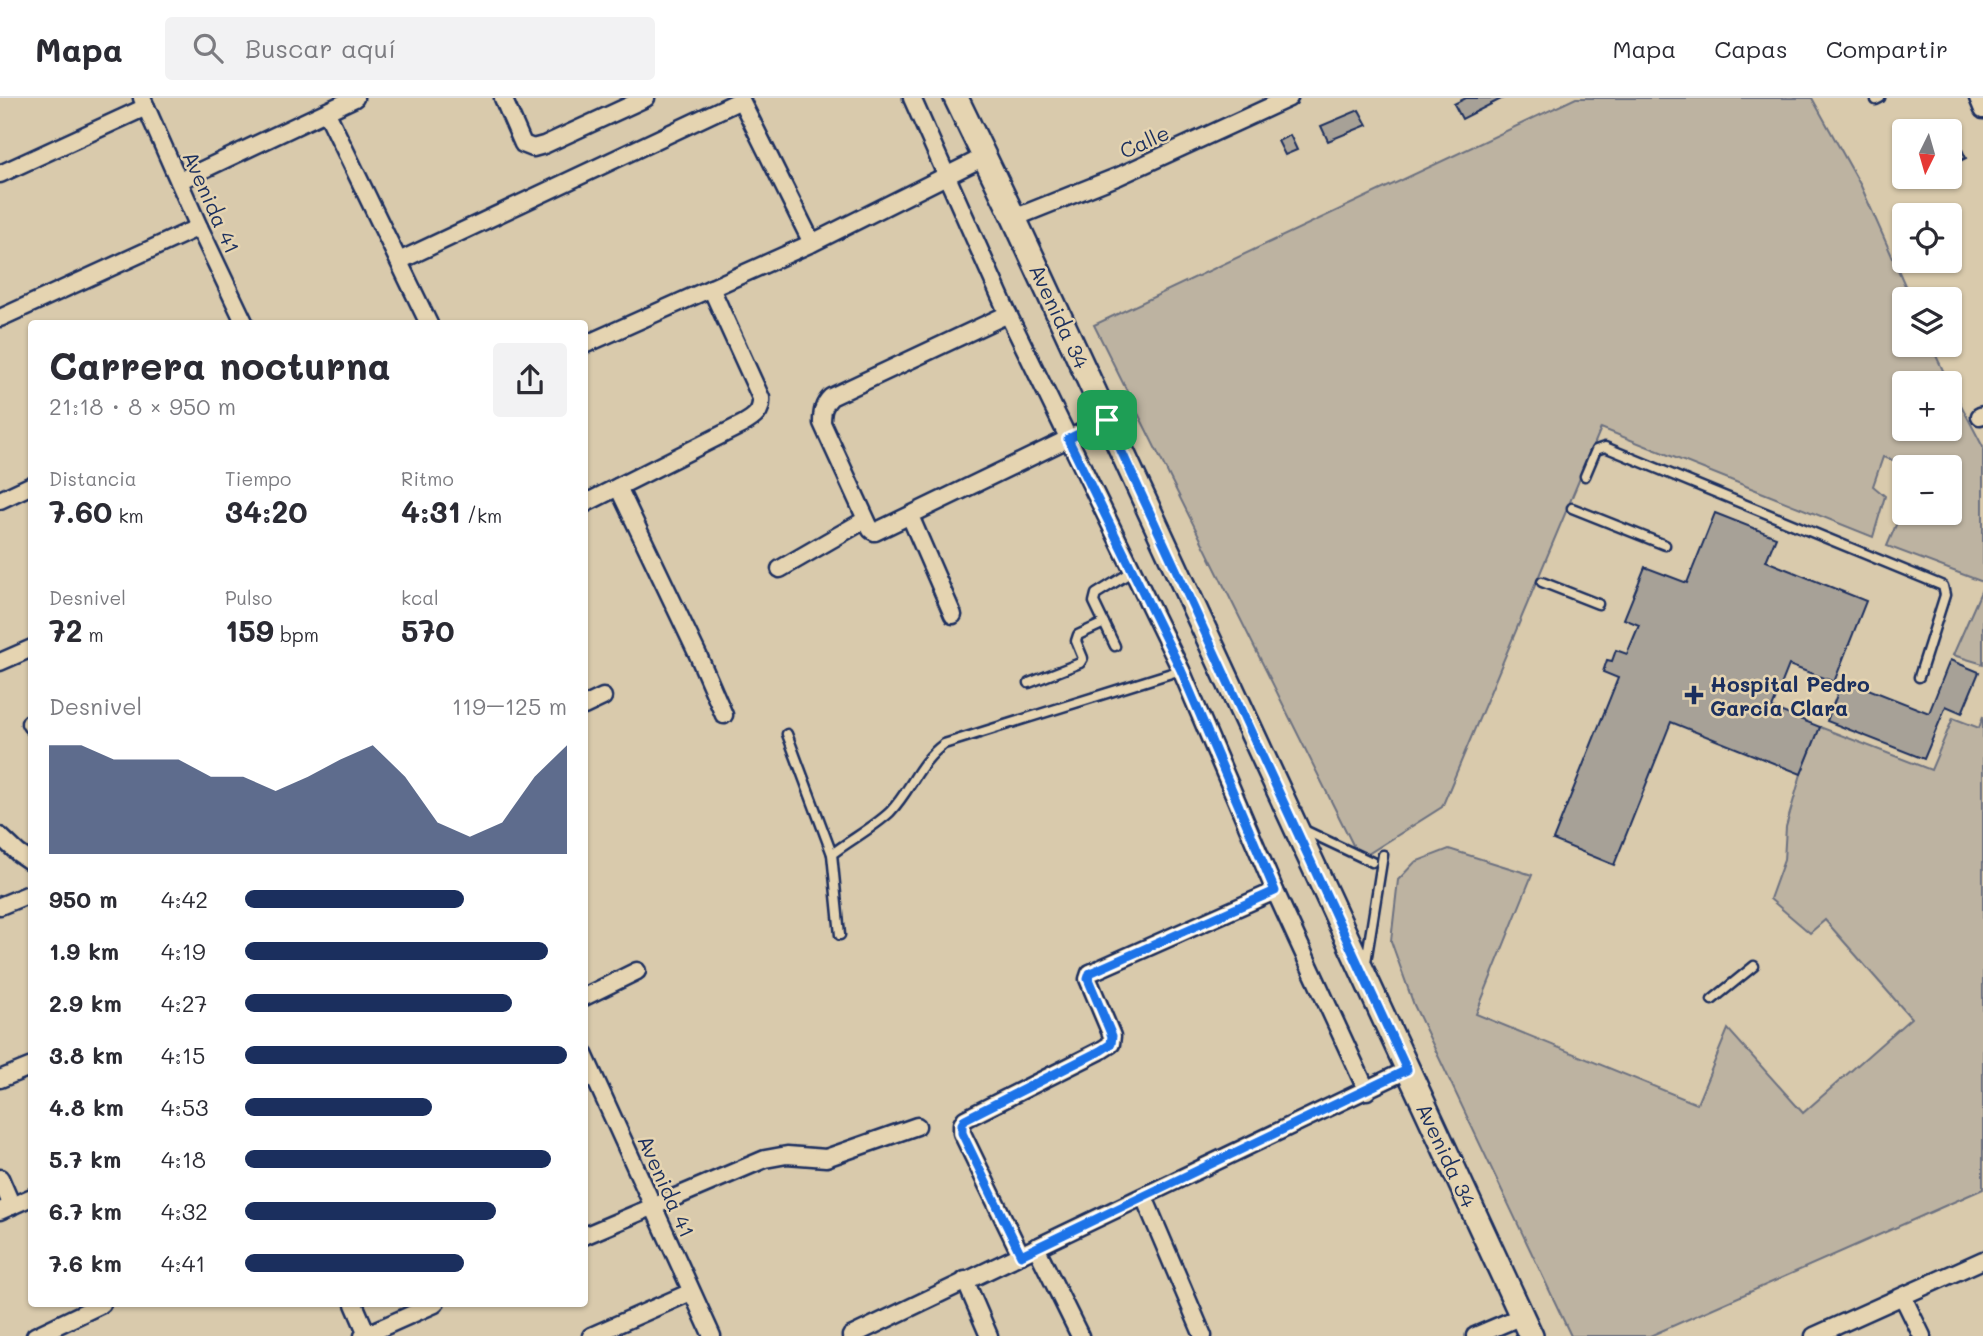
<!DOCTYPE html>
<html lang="es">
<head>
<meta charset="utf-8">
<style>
  :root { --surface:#fff; --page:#f2f2f3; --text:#2b2b33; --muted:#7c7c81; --line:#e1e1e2; --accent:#1b2f5e }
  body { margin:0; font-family:Mali,sans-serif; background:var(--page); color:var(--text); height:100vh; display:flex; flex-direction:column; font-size:26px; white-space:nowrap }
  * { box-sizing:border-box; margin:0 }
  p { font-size:23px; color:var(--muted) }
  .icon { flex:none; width:38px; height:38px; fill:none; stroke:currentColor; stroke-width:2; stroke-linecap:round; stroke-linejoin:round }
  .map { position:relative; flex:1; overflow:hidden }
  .sheet { position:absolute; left:28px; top:222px; width:560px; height:987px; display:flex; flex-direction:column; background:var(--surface); border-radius:7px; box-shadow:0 2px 5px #0004 }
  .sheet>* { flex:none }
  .needle { width:46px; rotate:185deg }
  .controls { position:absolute; left:1892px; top:21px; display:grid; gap:14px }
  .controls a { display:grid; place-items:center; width:70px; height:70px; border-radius:7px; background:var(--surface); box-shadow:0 2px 5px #0004; font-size:35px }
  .pin { position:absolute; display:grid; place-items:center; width:60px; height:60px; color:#fff; margin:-30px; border-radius:14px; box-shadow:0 4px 10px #0006 }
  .round { display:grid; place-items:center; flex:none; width:74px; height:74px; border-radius:7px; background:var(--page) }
  .headline { display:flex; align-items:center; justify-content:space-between; height:119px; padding:0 21px }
  h1 { font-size:38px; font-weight:700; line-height:52px }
  .stats { display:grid; grid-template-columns:repeat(3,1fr); gap:10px; height:119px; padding:7px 21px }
  .stats div { display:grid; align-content:center }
  .stats b { font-size:30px; font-weight:700 }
  .stats small { font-size:19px; font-weight:400 }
  .stats p { font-size:19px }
  .chart { height:196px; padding:14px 21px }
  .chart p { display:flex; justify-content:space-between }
  .chart svg { width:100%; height:126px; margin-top:7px; fill:var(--accent); opacity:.7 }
  ul { padding:0 21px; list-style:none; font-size:23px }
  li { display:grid; grid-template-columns:112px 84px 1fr; align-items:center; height:52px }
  li i { height:18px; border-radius:9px; background:var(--accent) }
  header { display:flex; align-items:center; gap:42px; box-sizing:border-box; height:98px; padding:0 35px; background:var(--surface); border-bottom:2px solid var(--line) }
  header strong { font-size:33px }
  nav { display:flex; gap:38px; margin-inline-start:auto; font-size:24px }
  .search { width:490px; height:63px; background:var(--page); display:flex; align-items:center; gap:18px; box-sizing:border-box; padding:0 24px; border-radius:7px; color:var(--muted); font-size:26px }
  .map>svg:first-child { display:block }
  .green { fill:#bdb3a1; stroke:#6c7180; stroke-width:2 }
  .building { fill:#a7a197; stroke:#1b2f5e; stroke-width:2 }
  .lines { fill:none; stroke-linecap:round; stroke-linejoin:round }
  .lane-casing { stroke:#1b2f5e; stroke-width:13 }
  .street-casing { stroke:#1b2f5e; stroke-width:21 }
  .secondary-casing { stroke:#1b2f5e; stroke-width:28 }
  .lane { stroke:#e5d4b1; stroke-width:8 }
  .street { stroke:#e5d4b1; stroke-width:16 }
  .secondary { stroke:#e5d4b1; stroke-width:23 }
  .route-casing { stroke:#fff; stroke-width:14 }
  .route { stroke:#1a73e8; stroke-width:9 }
  .poi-dot { fill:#1b2f5e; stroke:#e5d4b1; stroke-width:2.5 }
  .labels { text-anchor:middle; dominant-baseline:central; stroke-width:5; stroke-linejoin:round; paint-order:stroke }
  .street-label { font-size:21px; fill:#1b2f5e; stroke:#e5d4b1 }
  .poi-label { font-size:21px; font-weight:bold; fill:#1b2f5e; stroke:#e5d4b1; text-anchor:start }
</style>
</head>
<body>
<header>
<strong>Mapa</strong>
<div class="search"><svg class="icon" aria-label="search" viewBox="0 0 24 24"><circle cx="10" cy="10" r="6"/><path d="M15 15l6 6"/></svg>Buscar aquí</div>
<nav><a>Mapa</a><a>Capas</a><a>Compartir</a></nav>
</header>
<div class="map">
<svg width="1983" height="1238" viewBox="0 0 1983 1238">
  <rect width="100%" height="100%" fill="#d9caac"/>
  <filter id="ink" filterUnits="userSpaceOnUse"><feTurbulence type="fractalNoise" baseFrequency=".0143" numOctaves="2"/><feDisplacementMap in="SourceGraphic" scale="14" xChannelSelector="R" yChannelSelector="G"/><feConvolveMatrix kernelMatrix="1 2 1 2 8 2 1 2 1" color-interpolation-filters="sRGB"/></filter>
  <g filter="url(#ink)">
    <g class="green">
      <polygon points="1576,0 1812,0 1861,88 1911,201 1904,201 1904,247 1931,247 1949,285 1904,285 1904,331 1950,331 1950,286 1983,349 1983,484 1887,448 1904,408 1904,415 1950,415 1950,369 1914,369 1883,359 1873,388 1885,398 1873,439 1601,330 1442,709 1360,761 1094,227"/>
      <polygon points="1983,489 1983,566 1953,557"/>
      <polygon points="1983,618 1983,1091 1650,1238 1571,1238 1414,907 1391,843 1398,782 1415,764 1449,751 1532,777 1476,916 1697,1006 1728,931 1803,1015 1911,920 1825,822 1810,835 1770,801 1784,762 1786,729 1801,676 1820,629 1931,672 1953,620 1979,630"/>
    </g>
    <g class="building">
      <polygon points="1466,0 1503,0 1462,21 1454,6"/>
      <polygon points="1359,12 1367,27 1328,43 1321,28"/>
      <polygon points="1290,37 1297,52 1285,57 1278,43"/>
      <polygon points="1959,45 1966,60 1950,68 1950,49"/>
      <polygon points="1715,415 1776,439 1766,463 1866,503 1834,584 1789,567 1772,610 1820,629 1801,676 1671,624 1614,767 1553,742 1618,580 1603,574 1607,562 1612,563 1616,552 1627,556 1639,527 1624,521 1645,469 1687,485"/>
      <polygon points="1950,562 1979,574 1962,615 1946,608 1924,661 1827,623 1843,581 1929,615"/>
    </g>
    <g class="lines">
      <g class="lane-casing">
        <g id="lane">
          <polyline points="1876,2 1880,0"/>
          <polyline points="1585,378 1596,352 1605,349 1943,488 1945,497 1919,579"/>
          <polyline points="1572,410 1665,447"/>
          <polyline points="1542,484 1598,506"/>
          <polyline points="1115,548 1094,504 1096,496 1133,473"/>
          <polyline points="1029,585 1080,565 1083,560 1076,543 1078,537 1104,525"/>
          <polyline points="787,636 832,756"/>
          <polyline points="1302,731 1372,764"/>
          <path d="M840,837l-8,-81c18,-14 41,-26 58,-42 21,-22 29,-50 54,-68l237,-74"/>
          <polyline points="1366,864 1383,757"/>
          <polyline points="1712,902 1754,868"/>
        </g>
      </g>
      <g class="street-casing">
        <g id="street">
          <polyline points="142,0 199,129 245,226"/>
          <polyline points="503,0 523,46 533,50 544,47 646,0"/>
          <polyline points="740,0 812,145 984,59"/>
          <polyline points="912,0 1008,216 1181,572 1275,793 1367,993"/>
          <polyline points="1978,0 1983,12"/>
          <polyline points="327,15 429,226"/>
          <polyline points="0,76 146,9"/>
          <polyline points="179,83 355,0"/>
          <polyline points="1014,120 1119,78 1289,0"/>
          <polyline points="399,163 741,2"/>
          <path d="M1008,216l-177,83c-8,8 -9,15 -9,26l49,107 4,2 232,-112"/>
          <polyline points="0,220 199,129"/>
          <polyline points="584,247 812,145"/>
          <polyline points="1980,318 1983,317"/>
          <polyline points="618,389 698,557 724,617"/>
          <polyline points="0,402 32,387"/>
          <path d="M584,406l159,-80c12,-7 19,-12 18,-26l-50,-110"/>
          <polyline points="910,418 953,517"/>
          <polyline points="780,471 865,422"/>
          <polyline points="0,564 32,550"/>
          <polyline points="584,608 603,599"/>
          <polyline points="30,625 32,628"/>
          <polyline points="0,738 18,755 31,764"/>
          <polyline points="0,808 32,795"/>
          <polyline points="584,899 637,873"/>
          <polyline points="584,956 712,1238"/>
          <polyline points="0,981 32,968"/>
          <polyline points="0,1080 12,1108"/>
          <polyline points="1144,1099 1203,1238"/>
          <polyline points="0,1113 32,1099"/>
          <polyline points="584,1138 765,1061 787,1057 826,1060 917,1028"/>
          <polyline points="1036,1149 1080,1238"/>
          <polyline points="1021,1157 962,1035 962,1026 965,1021 1100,953 1111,946 1112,938 1088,881 1090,875 1275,793"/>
          <polyline points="965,1182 989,1238"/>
          <polyline points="1903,1199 1922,1238"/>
          <polyline points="354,1206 367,1236"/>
          <polyline points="35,1238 102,1206"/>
          <polyline points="363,1238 435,1206"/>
          <polyline points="591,1238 691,1194"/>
          <polyline points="851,1238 1407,972"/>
          <polyline points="1475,1238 1522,1218"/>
          <polyline points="1814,1238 1983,1162"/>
        </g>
      </g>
      <g class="secondary-casing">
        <polyline id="secondary" points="956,0 1014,120 1531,1238"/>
      </g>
      <use href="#lane" class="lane"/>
      <use href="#street" class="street"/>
      <use href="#secondary" class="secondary"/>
    </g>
  </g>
  <g class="lines" filter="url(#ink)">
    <g class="route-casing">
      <polygon id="route" points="1107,322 1407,972 1021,1157 962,1035 962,1026 965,1021 1100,953 1111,946 1112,938 1088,881 1090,875 1275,793 1181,572 1068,341"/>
    </g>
    <use href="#route" class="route"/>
  </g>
  <path class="poi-dot" d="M1690.5 586.5h7v7h7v7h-7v7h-7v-7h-7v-7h7z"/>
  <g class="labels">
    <g class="street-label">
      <text transform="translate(1144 43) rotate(-24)">Calle</text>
      <text transform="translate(212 104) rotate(66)">Avenida 41</text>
      <text transform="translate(1060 218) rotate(65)">Avenida 34</text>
      <text transform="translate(1447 1057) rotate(65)">Avenida 34</text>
      <text transform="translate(667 1088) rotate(66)">Avenida 41</text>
    </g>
    <g class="poi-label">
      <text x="1710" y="585">Hospital Pedro<tspan x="1710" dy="24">Garcia Clara</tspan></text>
    </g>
  </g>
</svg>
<div class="controls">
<a><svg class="needle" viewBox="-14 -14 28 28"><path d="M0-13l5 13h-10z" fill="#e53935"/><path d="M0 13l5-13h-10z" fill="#7c7c81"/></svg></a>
<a><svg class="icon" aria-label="locate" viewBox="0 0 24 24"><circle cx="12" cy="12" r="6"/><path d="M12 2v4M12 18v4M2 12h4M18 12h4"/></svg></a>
<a><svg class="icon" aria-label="layers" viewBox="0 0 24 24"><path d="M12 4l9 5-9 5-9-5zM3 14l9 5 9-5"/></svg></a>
<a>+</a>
<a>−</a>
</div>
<div class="pin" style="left:1107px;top:322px;background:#1e9e55"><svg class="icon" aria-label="arrive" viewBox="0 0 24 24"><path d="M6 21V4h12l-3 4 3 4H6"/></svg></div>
<section class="sheet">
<div class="headline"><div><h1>Carrera nocturna</h1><p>21:18 · 8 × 950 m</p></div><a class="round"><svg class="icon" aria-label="share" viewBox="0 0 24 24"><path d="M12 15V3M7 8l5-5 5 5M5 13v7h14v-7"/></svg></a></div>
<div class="stats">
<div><p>Distancia</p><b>7.60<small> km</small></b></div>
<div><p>Tiempo</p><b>34:20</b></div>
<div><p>Ritmo</p><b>4:31<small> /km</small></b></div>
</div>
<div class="stats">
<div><p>Desnivel</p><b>72<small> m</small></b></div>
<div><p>Pulso</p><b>159<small> bpm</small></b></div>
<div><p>kcal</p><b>570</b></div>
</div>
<div class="chart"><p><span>Desnivel</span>119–125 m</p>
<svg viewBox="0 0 160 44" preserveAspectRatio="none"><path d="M0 44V6L10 6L20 11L30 11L40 11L50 17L60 17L70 22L80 17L90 11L100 6L110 17L120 33L130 38L140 33L150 17L160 6V44z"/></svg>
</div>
<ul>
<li><b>950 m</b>4:42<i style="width:68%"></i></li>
<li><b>1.9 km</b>4:19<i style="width:94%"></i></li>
<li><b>2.9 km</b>4:27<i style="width:83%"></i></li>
<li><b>3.8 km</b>4:15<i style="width:100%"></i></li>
<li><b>4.8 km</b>4:53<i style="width:58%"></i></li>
<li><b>5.7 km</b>4:18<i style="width:95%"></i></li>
<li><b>6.7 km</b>4:32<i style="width:78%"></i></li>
<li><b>7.6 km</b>4:41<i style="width:68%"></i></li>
</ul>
</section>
</div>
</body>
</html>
